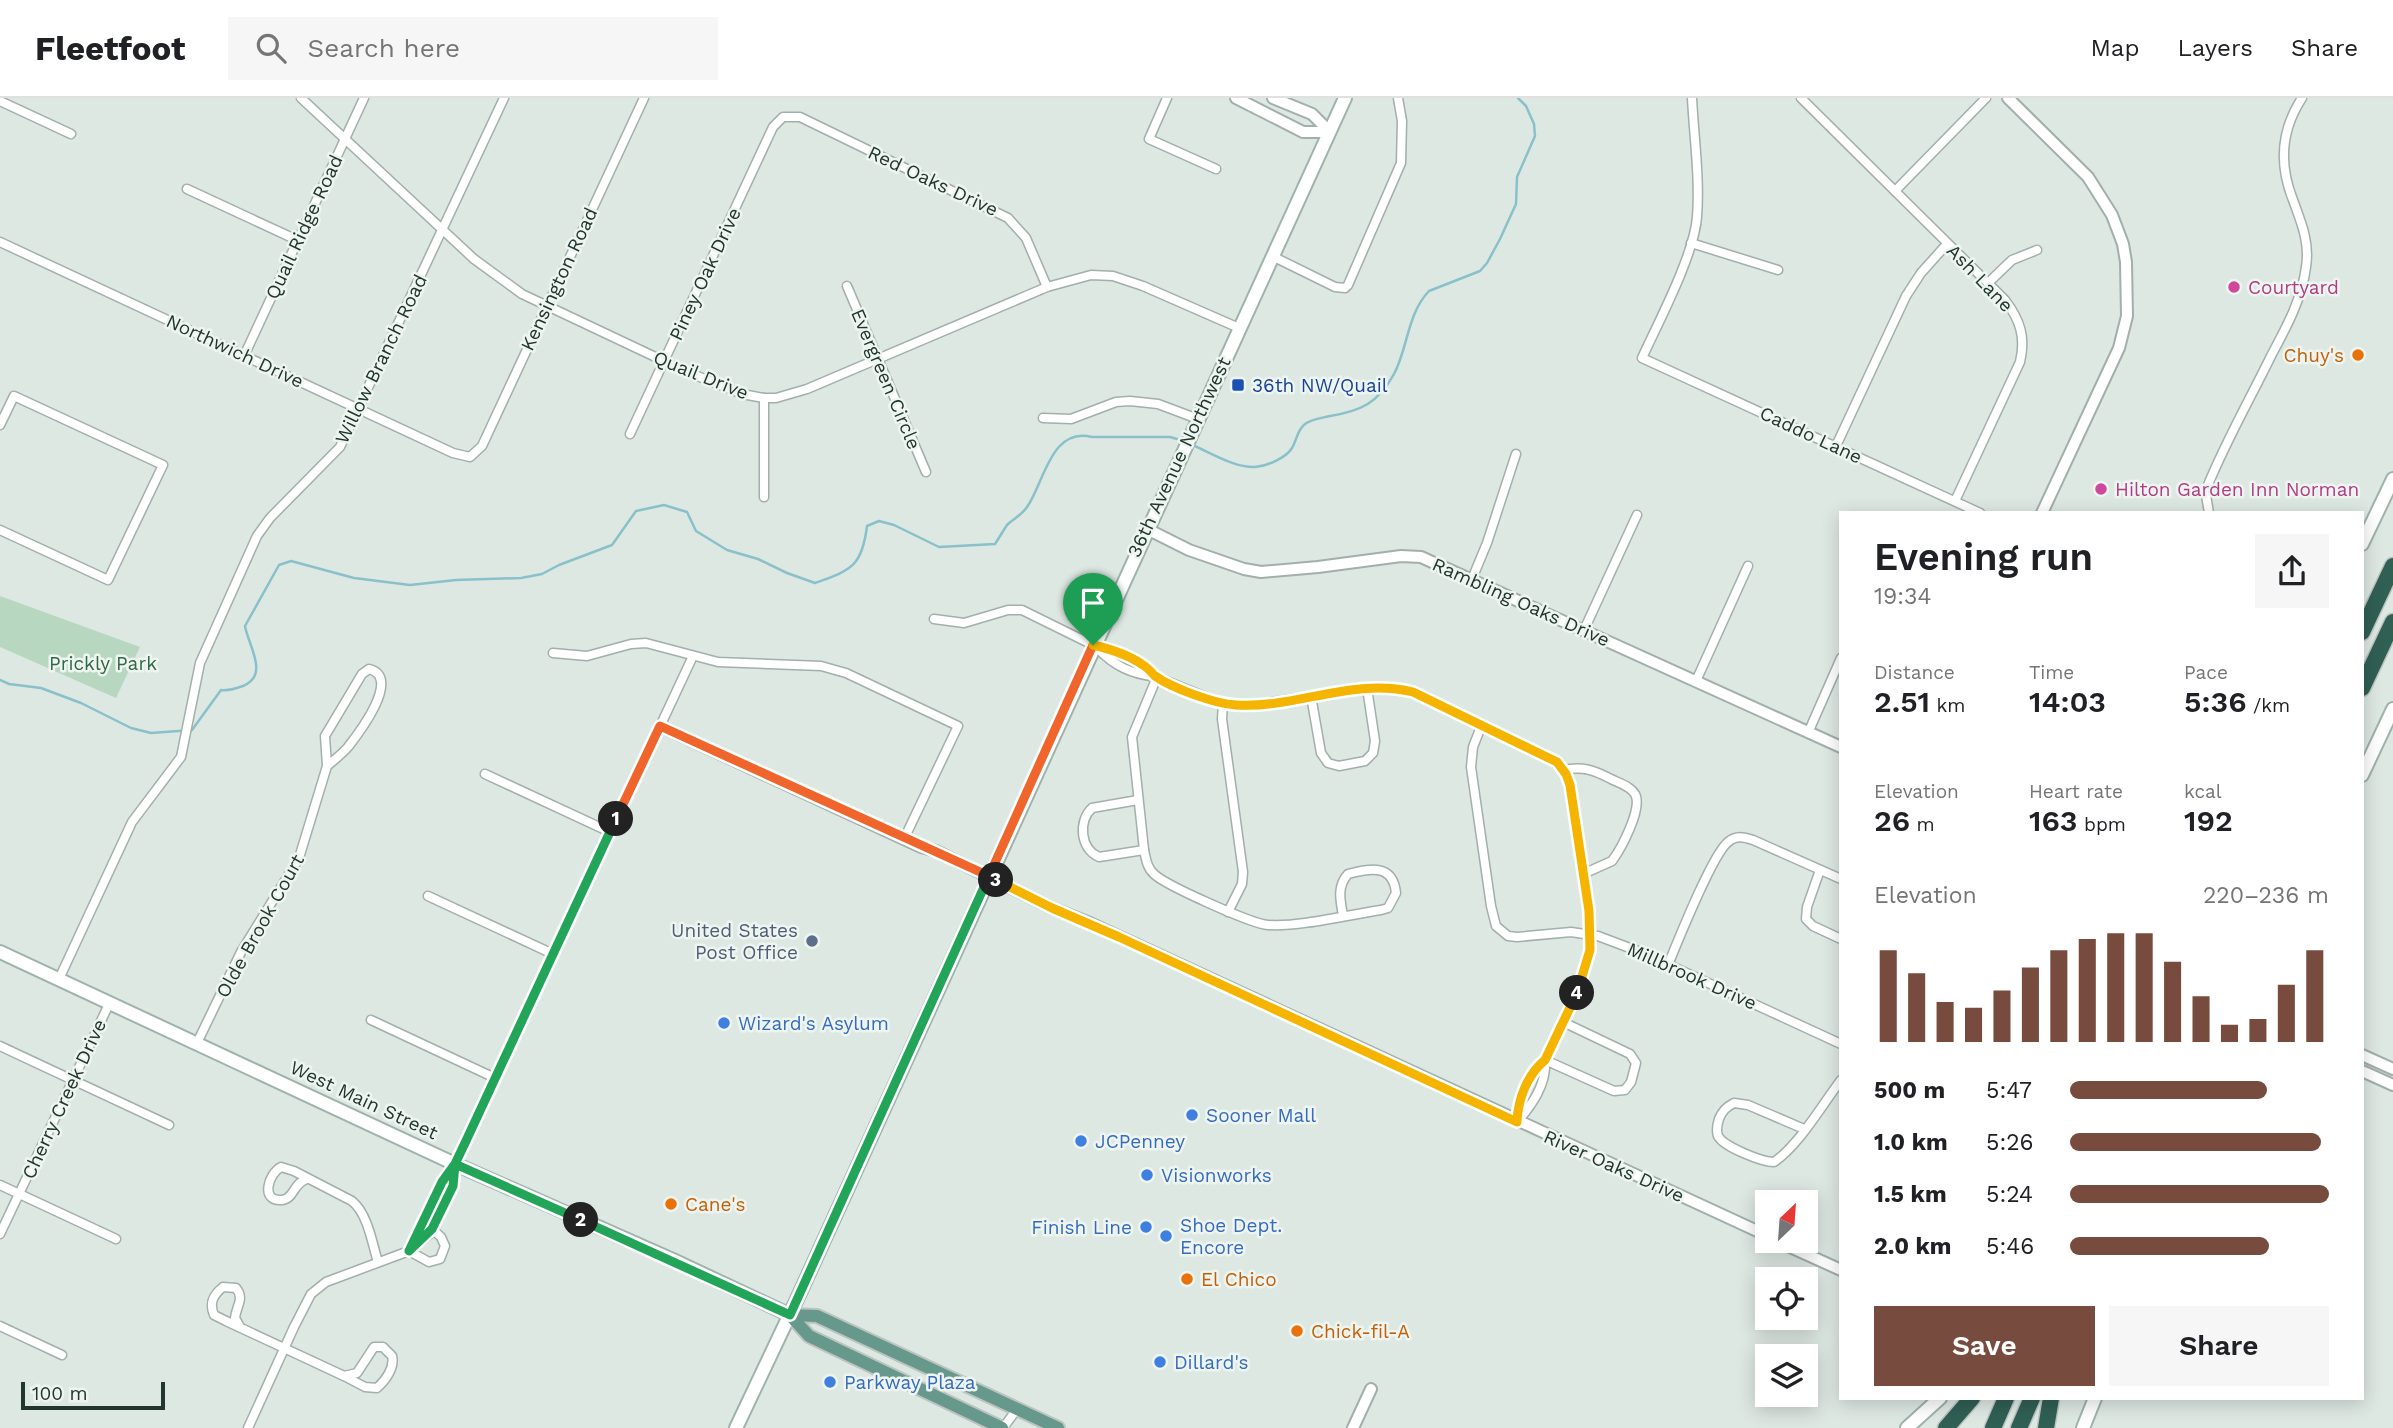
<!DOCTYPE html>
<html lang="en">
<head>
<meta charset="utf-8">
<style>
  :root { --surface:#fff; --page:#f6f6f6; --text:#202124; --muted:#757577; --line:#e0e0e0; --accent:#784b3f }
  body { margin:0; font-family:"Work Sans",sans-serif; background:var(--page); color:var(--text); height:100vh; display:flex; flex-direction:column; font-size:26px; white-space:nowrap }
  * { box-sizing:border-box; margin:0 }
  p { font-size:23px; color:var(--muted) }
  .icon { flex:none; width:38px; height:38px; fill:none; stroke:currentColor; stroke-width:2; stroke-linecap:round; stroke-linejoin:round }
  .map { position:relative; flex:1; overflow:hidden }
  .details { position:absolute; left:1839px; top:413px; width:525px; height:889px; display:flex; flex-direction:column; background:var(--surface); border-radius:0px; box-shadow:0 4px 18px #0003 }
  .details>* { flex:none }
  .needle { width:46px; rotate:25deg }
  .buttons { position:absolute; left:1755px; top:1092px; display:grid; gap:14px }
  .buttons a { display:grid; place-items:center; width:63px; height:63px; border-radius:0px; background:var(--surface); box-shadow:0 4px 18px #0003; font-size:35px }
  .scale { position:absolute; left:21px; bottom:18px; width:144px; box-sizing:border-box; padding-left:7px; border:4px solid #213630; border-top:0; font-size:19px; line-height:24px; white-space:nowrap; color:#213630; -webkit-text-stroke:5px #eef5f1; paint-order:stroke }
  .pin { position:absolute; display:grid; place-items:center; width:60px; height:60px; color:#fff; margin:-72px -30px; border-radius:50% 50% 50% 0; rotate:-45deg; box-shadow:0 0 7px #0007 }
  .pin .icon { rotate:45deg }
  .km { position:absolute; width:35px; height:35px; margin:-18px; border-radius:50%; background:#222; color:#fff; font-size:19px; line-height:35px; text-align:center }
  .round { display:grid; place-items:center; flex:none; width:74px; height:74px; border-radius:0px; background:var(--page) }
  .head { display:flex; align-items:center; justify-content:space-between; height:119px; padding:0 35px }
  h1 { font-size:38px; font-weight:600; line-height:52px }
  .figures { display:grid; grid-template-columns:repeat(3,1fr); gap:10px; height:119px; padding:7px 35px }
  .figures div { display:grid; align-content:center }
  .figures b { font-size:30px; font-weight:600 }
  .figures small { font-size:19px; font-weight:400 }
  .figures p { font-size:19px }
  .chart { height:196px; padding:14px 35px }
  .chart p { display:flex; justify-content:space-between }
  .chart svg { width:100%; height:126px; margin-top:7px; stroke:var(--accent); stroke-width:6 }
  .cta { display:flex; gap:14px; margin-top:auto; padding:14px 35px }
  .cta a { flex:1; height:80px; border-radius:0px; background:var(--accent); color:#fff; font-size:28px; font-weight:600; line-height:80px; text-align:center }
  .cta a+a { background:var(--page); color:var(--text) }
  ul { padding:0 35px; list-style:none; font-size:23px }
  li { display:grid; grid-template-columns:112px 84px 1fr; align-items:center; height:52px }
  li i { height:18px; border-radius:9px; background:var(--accent) }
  header { display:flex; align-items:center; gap:42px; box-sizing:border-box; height:98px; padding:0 35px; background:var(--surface); border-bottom:2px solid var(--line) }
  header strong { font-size:33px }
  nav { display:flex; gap:38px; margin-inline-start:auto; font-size:24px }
  .search { width:490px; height:63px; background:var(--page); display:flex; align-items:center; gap:18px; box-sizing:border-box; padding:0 24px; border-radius:0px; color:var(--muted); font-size:26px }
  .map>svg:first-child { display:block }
  .green { fill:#b8d7c0 }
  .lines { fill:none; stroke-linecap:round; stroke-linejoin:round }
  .stream { stroke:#8ac0c9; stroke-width:2.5 }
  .minor-casing { stroke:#a2afaa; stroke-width:11 }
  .tertiary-casing { stroke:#a2afaa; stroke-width:14 }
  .secondary-casing { stroke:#9eb3ab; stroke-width:16 }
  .primary-casing { stroke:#bcc3c1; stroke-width:16 }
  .motorway-casing { stroke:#bcc3c1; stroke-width:19 }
  .minor { stroke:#fff; stroke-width:8 }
  .tertiary { stroke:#fff; stroke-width:10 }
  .secondary { stroke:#fff; stroke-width:12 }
  .primary { stroke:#66998b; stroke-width:12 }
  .motorway { stroke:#305f54; stroke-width:16 }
  .split-1-casing { stroke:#fff; stroke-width:14 }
  .split-2-casing { stroke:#fff; stroke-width:14 }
  .split-3-casing { stroke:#fff; stroke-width:14 }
  .split-4-casing { stroke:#fff; stroke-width:14 }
  .split-5-casing { stroke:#fff; stroke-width:14 }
  .split-1 { stroke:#f0652b; stroke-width:9 }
  .split-2 { stroke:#22a559; stroke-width:9 }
  .split-3 { stroke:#22a559; stroke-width:9 }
  .split-4 { stroke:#f5b400; stroke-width:9 }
  .split-5 { stroke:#f5b400; stroke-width:9 }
  .hotel-dot { fill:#d1479c; stroke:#eef5f1; stroke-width:2.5 }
  .food-dot { fill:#e8710a; stroke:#eef5f1; stroke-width:2.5 }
  .transit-dot { fill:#1a4fb4; stroke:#eef5f1; stroke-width:2.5 }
  .service-dot { fill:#5c6f8a; stroke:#eef5f1; stroke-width:2.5 }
  .shop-dot { fill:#3f7fe0; stroke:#eef5f1; stroke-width:2.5 }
  .labels { text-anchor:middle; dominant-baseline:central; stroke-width:5; stroke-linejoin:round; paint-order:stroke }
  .street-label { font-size:19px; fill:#213630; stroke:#eef5f1 }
  .hotel-label { font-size:19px; fill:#b23c85; stroke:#eef5f1; text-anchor:start }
  .food-label { font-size:19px; fill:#c56008; stroke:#eef5f1; text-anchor:start }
  .transit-label { font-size:19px; fill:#164399; stroke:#eef5f1; text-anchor:start }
  .park-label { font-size:19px; fill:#2f6844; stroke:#eef5f1 }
  .service-label { font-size:19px; fill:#4e5e75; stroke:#eef5f1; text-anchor:end }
  .shop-label { font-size:19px; fill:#366cbe; stroke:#eef5f1; text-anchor:start }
</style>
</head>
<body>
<header>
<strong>Fleetfoot</strong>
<div class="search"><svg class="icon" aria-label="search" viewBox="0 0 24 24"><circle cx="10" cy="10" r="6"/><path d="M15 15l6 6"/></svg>Search here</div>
<nav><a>Map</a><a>Layers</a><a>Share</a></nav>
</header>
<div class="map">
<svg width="2393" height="1330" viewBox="0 0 2393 1330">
  <rect width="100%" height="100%" fill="#dee8e3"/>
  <polygon class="green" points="0,498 140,549 116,600 0,549"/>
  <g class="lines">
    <g class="stream">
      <path d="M1190,346c20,8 44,24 65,23 12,-1 31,-9 37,-19 5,-8 5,-18 13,-24 6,-5 17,-6 25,-8 31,-5 48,-13 64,-42 14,-26 13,-60 35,-83l51,-20 7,-8 13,-24 16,-35 1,-27 18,-41 -1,-12 -8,-18 -8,-8"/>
      <path d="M0,582l9,4 32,4 40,15 50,25 20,5 41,-3 29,-40c8,1 14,-1 22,-4 27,-11 5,-41 2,-60l34,-61 12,-4 63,17 56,7 46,-5 65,-2 21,-4 17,-9 53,-20 24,-34 28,-6 23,7 9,19 31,19 31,9 29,14 28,10c36,-13 47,-16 52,-57l12,-5 15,4 45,22 56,-3c4,-6 8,-13 12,-19 6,-6 15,-10 20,-18 17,-24 24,-81 65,-70h78l14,4"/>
    </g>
    <g class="minor-casing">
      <g id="minor">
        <polyline points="301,0 474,161 522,196 685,273 742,296 764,300 776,300 807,291 1047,189 1091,177 1113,178 1143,188 1239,230"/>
        <polyline points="1167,0 1149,41 1216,71"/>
        <path d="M1692,0c2,39 8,80 5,119 -3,38 -38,104 -55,141l338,155"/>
        <path d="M1801,0l204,202c15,20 21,37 15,62l-65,139"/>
        <polyline points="0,3 71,36"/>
        <polyline points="187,91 297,142"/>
        <polyline points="1895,93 1986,0"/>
        <polyline points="0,144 453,355 470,359 482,348 644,0"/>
        <polyline points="1691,145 1778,172"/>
        <polyline points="1272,158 1335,189 1345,190 1348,187 1401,65 1402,23 1398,0"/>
        <polyline points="1988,185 2012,162 2037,152"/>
        <polyline points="847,188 926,374"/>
        <polyline points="244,258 364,0"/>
        <polyline points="764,300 764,399"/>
        <polyline points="1043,320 1071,321 1116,304 1130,303 1158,306 1198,321"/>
        <polyline points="0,327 14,298 163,367 108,482 0,432"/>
        <polyline points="630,336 773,29 783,19 800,19 1008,120 1026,140 1047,189"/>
        <polyline points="1836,348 1906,198 1921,175 1947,146"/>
        <path d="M2209,415l-3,-18 2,-10c18,-44 42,-86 63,-129 15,-28 31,-57 35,-89 4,-25 -5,-45 -13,-67 -14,-35 -12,-70 9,-102"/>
        <polyline points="1472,481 1487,445 1516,356"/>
        <path d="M934,521l30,4 44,-13h14l71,35 22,6 28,13 14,13 66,27 16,1 27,-2 101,-15 18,-1 28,5 136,65 11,7 10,21 19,126 1,38 -13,43 -32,68c-18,15 -27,39 -28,62"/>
        <polyline points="1584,532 1637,417"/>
        <path d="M1096,549c18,19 35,27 61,30"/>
        <polyline points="553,555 587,558 631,546 646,545 718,564 821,568 846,575 958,628 904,741"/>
        <path d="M1157,579l-25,60 12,113c2,9 3,18 10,24 11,11 98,50 114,51 31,2 80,-10 113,-15l7,-2 8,-15c-3,-29 -25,-25 -48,-19 -11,12 -8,26 -5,41"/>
        <polyline points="1696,583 1748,468"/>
        <polyline points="1311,598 1321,655 1328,665 1339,668 1365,663 1373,655 1375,643 1367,590"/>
        <polyline points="1223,606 1222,621 1243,774 1242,786 1228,814"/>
        <polyline points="1482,626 1473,649 1471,669 1491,808 1496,828 1508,838 1517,839 1571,834 1598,838 1643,855 1841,946"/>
        <polyline points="1808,635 1841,560"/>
        <path d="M1563,672c20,-4 31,0 48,9 8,4 19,7 24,15 8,14 -14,55 -23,67l-29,13"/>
        <polyline points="485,676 610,734"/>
        <path d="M1138,702l-46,8c-14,13 -12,41 7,49l45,-7"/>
        <polyline points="1820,772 1807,809 1806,821 1813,828 1841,841"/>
        <polyline points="428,798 553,856"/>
        <path d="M1668,867c10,-24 44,-110 60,-123 8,-7 16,-5 25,-2l88,39"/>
        <polyline points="59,881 132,724 181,659 200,565 257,438 270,420 340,349 504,0"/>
        <polyline points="371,922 495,980"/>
        <path d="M197,945l44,-91 58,-94 28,-92 -2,-30 37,-62 7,-5c33,8 -10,64 -21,78 -6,7 -14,13 -21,19"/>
        <polyline points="0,948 169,1027"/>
        <polyline points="1545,962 1614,993 1625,992 1631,984 1636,965 1630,956 1563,924"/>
        <path d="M1517,1024c15,-17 30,-38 28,-62"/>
        <path d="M1804,1031l-56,-24 -14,-2c-8,4 -12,8 -15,16 -2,6 -3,11 -1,17 6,11 44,26 56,26 25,-17 48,-57 67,-82"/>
        <path d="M307,1081c-13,3 -13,20 -25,21 -22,2 -14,-26 -1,-33l13,4 58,30c16,13 20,42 26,61"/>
        <polyline points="0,1087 116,1141"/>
        <polyline points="0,1136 110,904"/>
        <polyline points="409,1153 442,1084 455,1066 465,1045 693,558"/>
        <polyline points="409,1153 429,1164 440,1161 445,1148 441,1139 432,1131"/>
        <polyline points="0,1228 62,1257"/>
        <path d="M240,1229l-5,-9c1,-12 10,-19 1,-30l-13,-1c-10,8 -14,16 -9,28l12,6 118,55 21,11 12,1c9,-8 18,-21 15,-32l-9,-9h-9l-17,26 -13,3"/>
        <polyline points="248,1330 294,1229 311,1196 326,1184 409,1153 431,1135 453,1088 455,1069"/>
        <polyline points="1003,1330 1017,1311"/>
      </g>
    </g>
    <g class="tertiary-casing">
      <g id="tertiary">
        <polyline points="1236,0 1303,34 1330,34"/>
        <polyline points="1273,0 1312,16 1330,34"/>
        <polyline points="2008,0 2088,79 2112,117 2123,146 2126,164 2127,218 2119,250 2042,415"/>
        <polyline points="1147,431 1189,452 1244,471 1261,474 1318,469 1401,458 1421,459 1841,649"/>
        <polyline points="660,628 921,749 936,753 1052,810 1090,825 1768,1138"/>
        <polyline points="2362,957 2393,971"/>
        <polyline points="2362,973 2393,987"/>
        <polyline points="1777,1143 1841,1172"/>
        <polyline points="1353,1330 1371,1291"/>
      </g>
    </g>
    <g class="secondary-casing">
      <g id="secondary">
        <polyline points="2362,446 2393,381"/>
        <polyline points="2362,677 2393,611"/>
        <polyline points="0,854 455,1066 673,1162 790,1217"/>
        <polyline points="736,1330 799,1197 1345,0"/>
        <polyline points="1907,1330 1940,1300"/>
        <polyline points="2083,1330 2095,1300"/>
      </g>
    </g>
    <g class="primary-casing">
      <g id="primary">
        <polyline points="790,1217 817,1218 1058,1330"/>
        <polyline points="790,1217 809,1238 1002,1330"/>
      </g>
    </g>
    <g class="motorway-casing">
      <g id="motorway">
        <polyline points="2362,534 2393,468"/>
        <polyline points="2362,590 2393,524"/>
        <polyline points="1946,1330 1972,1300"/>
        <polyline points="1993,1330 2006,1300"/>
        <polyline points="2019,1330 2032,1300"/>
        <polyline points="2046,1330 2051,1300"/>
      </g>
    </g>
    <use href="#minor" class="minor"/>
    <use href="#tertiary" class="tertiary"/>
    <use href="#secondary" class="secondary"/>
    <use href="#primary" class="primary"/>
    <use href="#motorway" class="motorway"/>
  </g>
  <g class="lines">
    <g class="split-1-casing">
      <polyline id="split-1" points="616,721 660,628 989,778 1093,547"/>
    </g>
    <g class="split-2-casing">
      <polyline id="split-2" points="581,1122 455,1066 453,1088 432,1131 409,1153 442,1084 455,1066 465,1045 616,721"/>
    </g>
    <g class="split-3-casing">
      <polyline id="split-3" points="581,1122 790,1217 989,778 996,782"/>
    </g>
    <g class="split-4-casing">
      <path id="split-4" d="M996,782l56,28 67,29 398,185c1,-23 10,-47 28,-62l32,-67"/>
    </g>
    <g class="split-5-casing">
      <path id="split-5" d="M1093,547c17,4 36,10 50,20 5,3 8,7 12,11 17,12 60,28 81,29 59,4 117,-28 177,-13l144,70 9,12 4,11 19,126 1,39 -13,43"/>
    </g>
    <use href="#split-1" class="split-1"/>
    <use href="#split-2" class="split-2"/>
    <use href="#split-3" class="split-3"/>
    <use href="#split-4" class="split-4"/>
    <use href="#split-5" class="split-5"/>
  </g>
  <g class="hotel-dot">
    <circle cx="2234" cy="189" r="7"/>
    <circle cx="2101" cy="391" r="7"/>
  </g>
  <g class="food-dot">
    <circle cx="2358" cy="257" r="7"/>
    <circle cx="671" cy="1106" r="7"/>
    <circle cx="1187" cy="1181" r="7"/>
    <circle cx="1297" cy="1233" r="7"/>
  </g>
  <rect class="transit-dot" x="1231" y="280" width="14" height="14" rx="3.5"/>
  <circle class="service-dot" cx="812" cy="843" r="7"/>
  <g class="shop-dot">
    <circle cx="724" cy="925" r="7"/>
    <circle cx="1192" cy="1017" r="7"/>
    <circle cx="1081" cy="1043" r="7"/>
    <circle cx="1147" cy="1077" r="7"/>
    <circle cx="1146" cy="1129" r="7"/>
    <circle cx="1166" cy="1138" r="7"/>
    <circle cx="1160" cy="1264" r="7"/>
    <circle cx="830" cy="1284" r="7"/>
  </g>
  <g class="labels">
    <g class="street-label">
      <text transform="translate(933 83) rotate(25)">Red Oaks Drive</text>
      <text transform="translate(304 129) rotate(-65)">Quail Ridge Road</text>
      <text transform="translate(705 176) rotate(-65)">Piney Oak Drive</text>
      <text transform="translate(1980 180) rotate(46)">Ash Lane</text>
      <text transform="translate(559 181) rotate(-65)">Kensington Road</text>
      <text transform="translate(235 253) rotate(25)">Northwich Drive</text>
      <text transform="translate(381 261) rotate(-64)">Willow Branch Road</text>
      <text transform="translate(701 277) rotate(22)">Quail Drive</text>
      <text transform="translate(886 281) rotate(67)">Evergreen Circle</text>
      <text transform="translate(1811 337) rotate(25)">Caddo Lane</text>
      <text transform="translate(1179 359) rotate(-65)">36th Avenue Northwest</text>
      <text transform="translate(1521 504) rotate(24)">Rambling Oaks Drive</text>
      <text transform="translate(260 828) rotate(-61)">Olde Brook Court</text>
      <text transform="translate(1692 878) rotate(24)">Millbrook Drive</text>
      <text transform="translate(64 1001) rotate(-65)">Cherry Creek Drive</text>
      <text transform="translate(364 1002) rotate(25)">West Main Street</text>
      <text transform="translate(1614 1068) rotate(24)">River Oaks Drive</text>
    </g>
    <g class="hotel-label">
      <text x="2248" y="189">Courtyard</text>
      <text x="2115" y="391">Hilton Garden Inn Norman</text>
    </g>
    <g class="food-label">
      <text x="2344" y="257" text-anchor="end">Chuy's</text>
      <text x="685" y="1106">Cane's</text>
      <text x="1201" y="1181">El Chico</text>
      <text x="1311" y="1233">Chick-fil-A</text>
    </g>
    <g class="transit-label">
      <text x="1252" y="287">36th NW/Quail</text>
    </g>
    <g class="park-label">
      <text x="103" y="565">Prickly Park</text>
    </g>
    <g class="service-label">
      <text x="798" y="832">United States<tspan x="798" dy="22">Post Office</tspan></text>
    </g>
    <g class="shop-label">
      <text x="738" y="925">Wizard's Asylum</text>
      <text x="1206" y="1017">Sooner Mall</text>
      <text x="1095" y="1043">JCPenney</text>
      <text x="1161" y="1077">Visionworks</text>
      <text x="1180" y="1127">Shoe Dept.<tspan x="1180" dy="22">Encore</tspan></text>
      <text x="1132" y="1129" text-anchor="end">Finish Line</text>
      <text x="1174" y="1264">Dillard's</text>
      <text x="844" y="1284">Parkway Plaza</text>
    </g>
  </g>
</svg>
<div class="buttons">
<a><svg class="needle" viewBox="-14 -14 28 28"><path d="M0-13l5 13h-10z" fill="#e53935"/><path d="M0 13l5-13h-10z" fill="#757577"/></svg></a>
<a><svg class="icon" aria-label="locate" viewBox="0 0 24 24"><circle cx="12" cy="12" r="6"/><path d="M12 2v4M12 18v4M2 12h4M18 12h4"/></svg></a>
<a><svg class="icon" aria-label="layers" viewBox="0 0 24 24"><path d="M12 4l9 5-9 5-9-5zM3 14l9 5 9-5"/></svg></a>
</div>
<div class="scale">100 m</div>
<div class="pin" style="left:1093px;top:547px;background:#1e9e55"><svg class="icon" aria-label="arrive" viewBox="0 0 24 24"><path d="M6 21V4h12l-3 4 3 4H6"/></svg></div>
<b class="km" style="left:616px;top:721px">1</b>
<b class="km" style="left:581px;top:1122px">2</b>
<b class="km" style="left:996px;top:782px">3</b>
<b class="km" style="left:1577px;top:895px">4</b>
<section class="details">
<div class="head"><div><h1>Evening run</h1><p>19:34</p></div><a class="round"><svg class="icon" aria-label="share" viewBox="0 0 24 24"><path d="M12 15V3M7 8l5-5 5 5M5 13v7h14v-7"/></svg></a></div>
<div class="figures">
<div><p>Distance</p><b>2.51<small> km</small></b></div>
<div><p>Time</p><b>14:03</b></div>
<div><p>Pace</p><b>5:36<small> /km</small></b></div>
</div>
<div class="figures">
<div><p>Elevation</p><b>26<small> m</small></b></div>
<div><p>Heart rate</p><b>163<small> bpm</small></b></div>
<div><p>kcal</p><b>192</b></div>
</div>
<div class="chart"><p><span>Elevation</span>220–236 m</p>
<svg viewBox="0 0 160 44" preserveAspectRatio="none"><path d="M5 44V12M15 44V20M25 44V30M35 44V32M45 44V26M55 44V18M65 44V12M75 44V8M85 44V6M95 44V6M105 44V16M115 44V28M125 44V38M135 44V36M145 44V24M155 44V12"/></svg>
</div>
<ul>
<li><b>500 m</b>5:47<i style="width:76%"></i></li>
<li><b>1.0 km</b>5:26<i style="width:97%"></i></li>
<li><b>1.5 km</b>5:24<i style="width:100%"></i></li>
<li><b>2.0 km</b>5:46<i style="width:77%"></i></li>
</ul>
<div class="cta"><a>Save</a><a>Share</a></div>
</section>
</div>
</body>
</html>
